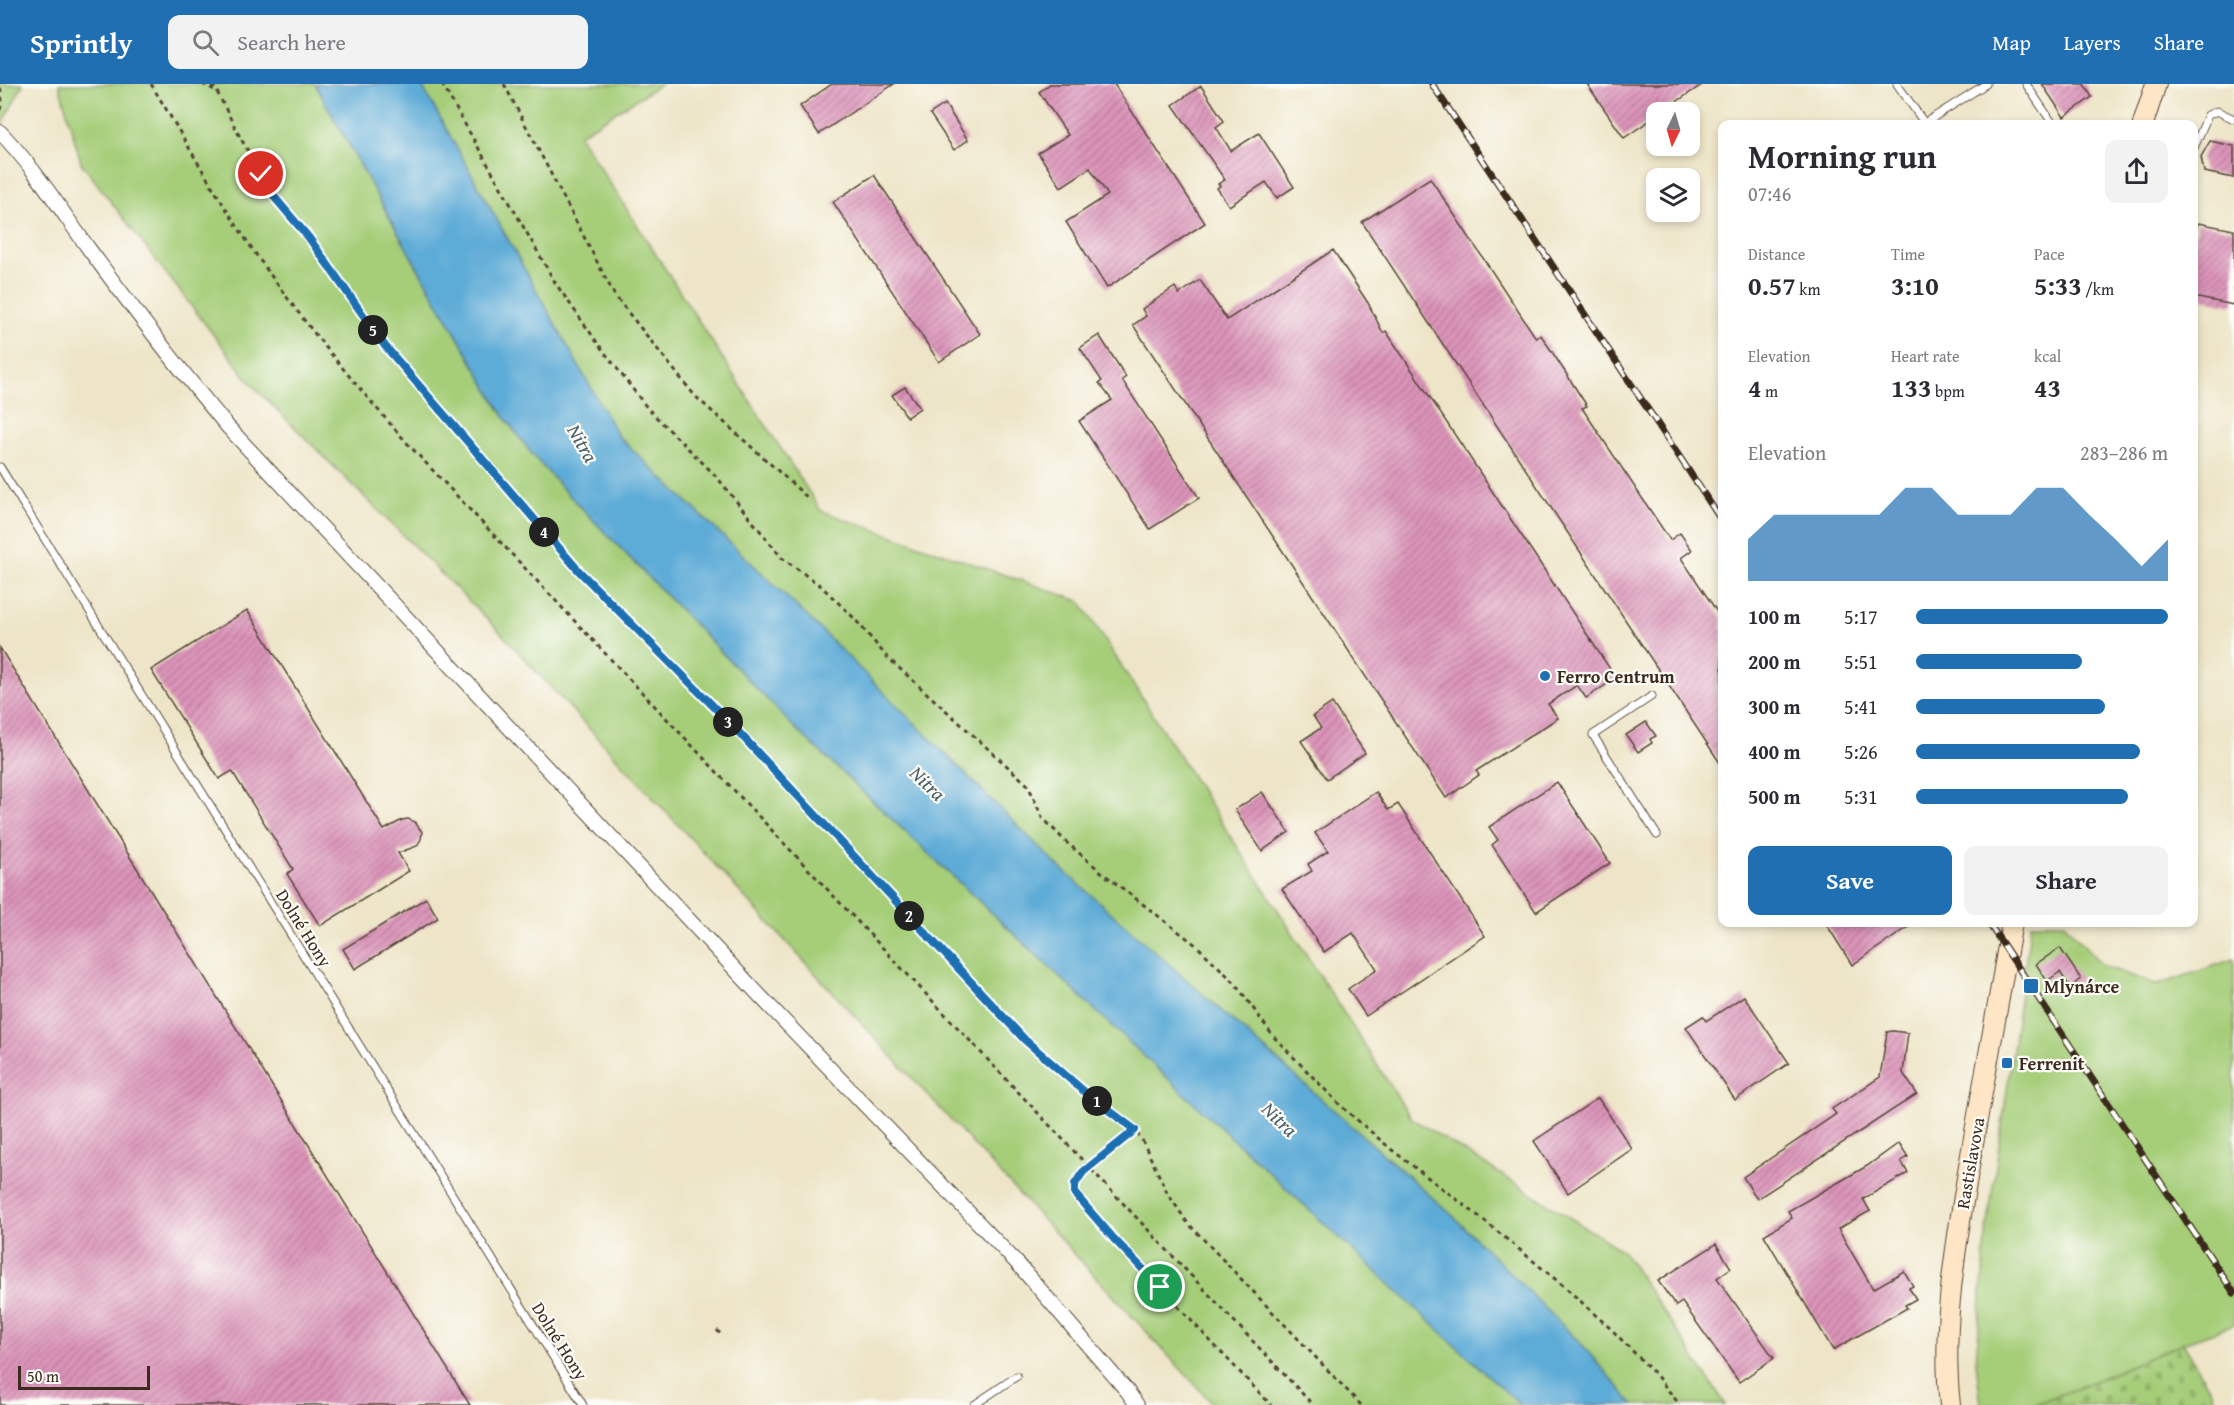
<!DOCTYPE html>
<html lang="en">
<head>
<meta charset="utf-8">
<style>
  :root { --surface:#fff; --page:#f2f2f3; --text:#2b2b33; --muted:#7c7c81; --accent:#1f6fb2 }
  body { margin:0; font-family:"Gentium Book Plus",serif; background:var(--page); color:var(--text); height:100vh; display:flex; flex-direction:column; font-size:22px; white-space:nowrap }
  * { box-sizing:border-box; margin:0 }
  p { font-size:20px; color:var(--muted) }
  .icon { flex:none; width:33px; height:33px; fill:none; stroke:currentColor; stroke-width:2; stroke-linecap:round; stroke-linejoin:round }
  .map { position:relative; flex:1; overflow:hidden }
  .details { position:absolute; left:1718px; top:36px; width:480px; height:807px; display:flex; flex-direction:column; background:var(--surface); border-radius:12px; box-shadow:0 3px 9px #0003 }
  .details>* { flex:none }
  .needle { width:39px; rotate:185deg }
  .buttons { position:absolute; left:1646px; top:18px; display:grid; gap:12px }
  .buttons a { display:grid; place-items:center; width:54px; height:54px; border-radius:12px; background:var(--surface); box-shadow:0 3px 9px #0003; font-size:30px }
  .scale { position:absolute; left:18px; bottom:15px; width:132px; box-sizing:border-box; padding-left:6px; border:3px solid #3b2a1e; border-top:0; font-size:16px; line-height:21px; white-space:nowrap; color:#3b2a1e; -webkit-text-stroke:4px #fdfcf7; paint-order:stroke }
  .pin { position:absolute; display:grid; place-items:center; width:51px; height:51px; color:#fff; margin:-26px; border:3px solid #fff; border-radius:50%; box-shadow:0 2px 6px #0007 }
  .km { position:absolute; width:30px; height:30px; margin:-15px; border-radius:50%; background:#222; color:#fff; font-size:16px; line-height:30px; text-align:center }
  .round { display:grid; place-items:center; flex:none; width:63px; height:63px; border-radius:12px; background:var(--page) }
  .overview { display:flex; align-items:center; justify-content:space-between; height:102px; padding:0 30px }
  h1 { font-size:33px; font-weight:700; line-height:45px }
  .metrics { display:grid; grid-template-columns:repeat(3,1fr); gap:9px; height:102px; padding:6px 30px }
  .metrics div { display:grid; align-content:center }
  .metrics b { font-size:26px; font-weight:700 }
  .metrics small { font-size:16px; font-weight:400 }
  .metrics p { font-size:16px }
  .chart { height:168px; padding:12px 30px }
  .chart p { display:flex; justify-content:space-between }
  .chart svg { width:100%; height:108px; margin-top:6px; fill:var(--accent); opacity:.7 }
  .action { display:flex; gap:12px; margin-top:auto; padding:12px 30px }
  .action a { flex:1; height:69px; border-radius:12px; background:var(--accent); color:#fff; font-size:24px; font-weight:700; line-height:69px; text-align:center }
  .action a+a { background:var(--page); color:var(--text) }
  ul { padding:0 30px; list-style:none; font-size:20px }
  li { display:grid; grid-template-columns:96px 72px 1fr; align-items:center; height:45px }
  li i { height:15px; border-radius:8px; background:var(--accent) }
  header { display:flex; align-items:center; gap:36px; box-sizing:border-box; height:84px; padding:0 30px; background:var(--accent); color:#fff }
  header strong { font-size:28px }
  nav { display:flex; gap:33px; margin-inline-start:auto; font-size:21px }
  .search { width:420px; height:54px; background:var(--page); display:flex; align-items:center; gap:15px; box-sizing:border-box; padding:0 21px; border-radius:12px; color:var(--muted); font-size:22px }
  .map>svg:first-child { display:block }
  .grass { fill:#a6ce79; stroke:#707c4c; stroke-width:1.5 }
  .cemetery { fill:url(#cemetery-stones); stroke:#707c4c; stroke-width:1.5 }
  .water { fill:#5dabd7; stroke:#4c6a7a; stroke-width:1.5 }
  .building { fill:url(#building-hatch) }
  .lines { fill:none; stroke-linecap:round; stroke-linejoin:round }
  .lane-casing { stroke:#564638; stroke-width:9 }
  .street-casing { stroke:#564638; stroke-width:16 }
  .secondary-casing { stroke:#564638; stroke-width:22 }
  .path { stroke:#564638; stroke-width:3; stroke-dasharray:4.5 4.5; stroke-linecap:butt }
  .lane { stroke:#fff; stroke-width:7 }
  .street { stroke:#fff; stroke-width:14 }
  .secondary { stroke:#fde5c5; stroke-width:20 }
  .rail-casing { stroke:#3b2a1e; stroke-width:7 }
  .rail { stroke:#fdfcf7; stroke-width:4.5; stroke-dasharray:14; stroke-linecap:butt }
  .route-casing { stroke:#fff; stroke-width:12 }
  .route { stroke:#1f6fb2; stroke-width:8 }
  .poi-dot { fill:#1f6fb2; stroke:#fdfcf7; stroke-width:2 }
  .labels { text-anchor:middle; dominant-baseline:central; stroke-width:4.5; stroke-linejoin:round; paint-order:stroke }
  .poi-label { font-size:18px; font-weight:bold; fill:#3b2a1e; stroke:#fdfcf7; text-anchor:start }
  .street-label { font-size:18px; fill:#3b2a1e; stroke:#fdfcf7 }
  .water-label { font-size:20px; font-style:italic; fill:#495e68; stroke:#fdfcf7 }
</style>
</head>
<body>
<header>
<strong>Sprintly</strong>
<div class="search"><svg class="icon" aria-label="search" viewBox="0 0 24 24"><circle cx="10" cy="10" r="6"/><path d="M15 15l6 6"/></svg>Search here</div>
<nav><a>Map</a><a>Layers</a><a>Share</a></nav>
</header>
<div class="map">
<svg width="2234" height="1321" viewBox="0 0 2234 1321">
  <defs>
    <pattern id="cemetery-stones" width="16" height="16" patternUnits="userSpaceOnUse" patternTransform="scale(1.5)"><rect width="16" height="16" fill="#a6ce79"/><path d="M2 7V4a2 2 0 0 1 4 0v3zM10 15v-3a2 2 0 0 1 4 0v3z" fill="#90b168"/></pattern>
    <pattern id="building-hatch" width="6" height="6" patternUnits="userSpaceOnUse" patternTransform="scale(1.5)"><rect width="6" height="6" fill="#dc94ba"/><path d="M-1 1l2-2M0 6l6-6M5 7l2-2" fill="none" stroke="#b47997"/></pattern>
  </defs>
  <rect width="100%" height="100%" fill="#fdfcf7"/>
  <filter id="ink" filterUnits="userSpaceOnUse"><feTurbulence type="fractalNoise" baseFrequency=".0167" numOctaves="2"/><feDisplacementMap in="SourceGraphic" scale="12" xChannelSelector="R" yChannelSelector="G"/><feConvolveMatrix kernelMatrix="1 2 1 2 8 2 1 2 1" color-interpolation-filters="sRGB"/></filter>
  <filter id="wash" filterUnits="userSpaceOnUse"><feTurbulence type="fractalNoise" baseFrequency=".008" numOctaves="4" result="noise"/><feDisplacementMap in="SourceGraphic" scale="24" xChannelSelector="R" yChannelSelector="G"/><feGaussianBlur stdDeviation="1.35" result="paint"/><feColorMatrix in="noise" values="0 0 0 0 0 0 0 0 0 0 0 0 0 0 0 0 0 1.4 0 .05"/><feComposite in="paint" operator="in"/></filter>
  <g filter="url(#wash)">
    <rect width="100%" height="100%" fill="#eee5c8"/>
    <g class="grass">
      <polygon points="0,0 23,0 0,45"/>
      <polygon points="59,0 315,0 412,174 503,331 531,369 563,405 795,644 1179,1005 1520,1321 1214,1321 498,546 253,302 81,79"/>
      <polygon points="421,0 661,0 579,51 821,427 1080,517 1411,1034 1623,1167 1726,1321 1634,1321 1582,1261 1452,1131 1058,782 815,540 618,352"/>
      <polygon points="2031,839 2064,839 2103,882 2158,901 2234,875 2234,1241 2183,1259 2076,1305 2032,1321 1981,1321 1976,1278 1986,1152"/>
    </g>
    <polygon class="cemetery" points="2183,1259 2215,1314 2209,1321 2032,1321 2076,1305"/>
    <polygon class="water" points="315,0 421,0 618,352 815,540 1058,782 1452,1131 1582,1261 1634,1321 1520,1321 1179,1005 795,644 563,405 531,369 503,331 412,174"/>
    <g id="blocks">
      <g class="building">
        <polygon points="832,0 894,0 819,50 800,22"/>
        <polygon points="1050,0 1114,0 1205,139 1107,204 1066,138 1108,111 1090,84 1061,103 1038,69 1068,51 1039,8"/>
        <polygon points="1587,0 1703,0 1661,28 1656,28 1656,32 1624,54"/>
        <polygon points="2042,0 2084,0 2092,13 2064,33"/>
        <polygon points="1201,2 1224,37 1216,43 1231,67 1259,49 1294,103 1277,114 1266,98 1229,122 1217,104 1220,102 1218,100 1225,96 1173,21"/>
        <polygon points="945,20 968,56 954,66 930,30"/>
        <polygon points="2210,57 2234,62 2234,94 2204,88 2201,73"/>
        <polygon points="874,91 980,250 939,278 833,118"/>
        <polygon points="1430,94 1536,254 1541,251 1558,277 1587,322 1582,324 1670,456 1680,449 1692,466 1681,474 1722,535 1722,682 1362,138"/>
        <polygon points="2198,139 2234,146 2234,221 2193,213 2193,164"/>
        <polygon points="1333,166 1368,219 1383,249 1386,247 1616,594 1586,614 1577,601 1548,620 1558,634 1476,687 1479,691 1446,714 1133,241 1146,232 1142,225 1175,203 1179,210 1200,196 1227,236"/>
        <polygon points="1099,251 1126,293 1122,296 1199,414 1150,445 1079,337 1112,316 1099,299 1102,297 1080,264"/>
        <polygon points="905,303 920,324 907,333 892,311"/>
        <polygon points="247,526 384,746 402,736 408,735 415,738 422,748 421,755 417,762 398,769 409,787 320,842 287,790 293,785 232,687 219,695 151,586"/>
        <polygon points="0,564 153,810 470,1321 0,1321"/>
        <polygon points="1332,619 1365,669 1327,695 1301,657 1321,644 1313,632"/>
        <polygon points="1646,638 1656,652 1650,655 1652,659 1638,668 1626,651"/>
        <polygon points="1557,698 1610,779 1536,828 1492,761 1498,756 1489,743"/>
        <polygon points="1262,708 1289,748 1262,767 1235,726"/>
        <polygon points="1376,708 1388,726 1398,720 1485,852 1366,932 1348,905 1377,885 1353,849 1324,868 1282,805 1312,787 1308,780 1328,767 1315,749"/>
        <polygon points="426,814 438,834 355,885 343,865"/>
        <polygon points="1825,838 1916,838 1852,881"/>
        <polygon points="2060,864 2081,895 2070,903 2060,888 2047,897 2036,880"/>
        <polygon points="1744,912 1789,979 1735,1016 1686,943 1703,932 1706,937"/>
        <polygon points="1893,947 1908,949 1903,989 1917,1010 1757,1115 1743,1093 1836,1030 1832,1025 1880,993 1887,948"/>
        <polygon points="1598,1014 1632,1065 1568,1109 1534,1057"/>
        <polygon points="1899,1059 1908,1073 1901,1077 1908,1089 1863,1115 1870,1127 1838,1145 1873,1205 1904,1187 1913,1202 1909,1204 1916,1215 1905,1221 1907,1224 1833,1266 1764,1151 1792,1134 1788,1127 1867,1082"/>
        <polygon points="1716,1160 1731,1184 1717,1194 1774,1274 1739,1298 1682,1218 1676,1222 1658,1197"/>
      </g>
    </g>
  </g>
  <g filter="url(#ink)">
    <use href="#blocks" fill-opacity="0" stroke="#564638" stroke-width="1.5"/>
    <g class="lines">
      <g class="lane-casing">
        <g id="lane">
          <polyline points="1897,0 1925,40"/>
          <polyline points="2026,0 2053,40"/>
          <polyline points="1923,40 1986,0"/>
          <polyline points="2193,66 2208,31 2217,27 2234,35"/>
          <polyline points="0,383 583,1321"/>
          <polyline points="1652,612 1593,651 1657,751"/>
          <polyline points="974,1321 1017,1292"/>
        </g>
      </g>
      <g class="street-casing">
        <path id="street" d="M0,48c34,35 60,77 89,117 45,61 90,120 139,178l533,570 257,267 110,128 9,13"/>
      </g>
      <g class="secondary-casing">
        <g id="secondary">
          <polyline points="2143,40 2156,0"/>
          <path d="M1950,1321c-8,-70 3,-140 14,-209 15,-91 33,-182 48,-274"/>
        </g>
      </g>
      <g class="path">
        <path d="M151,0c40,66 78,135 124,197 41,57 86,110 133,163l905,961"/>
        <polyline points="202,0 215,6"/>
        <polyline points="213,0 241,55 276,115 309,154 385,262 579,487 731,640 873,792 974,904 1025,956 1087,1010 1135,1046 1142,1056 1168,1110 1187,1138 1361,1321"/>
        <polyline points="442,0 556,200 599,261 648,325 716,392 782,474 821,502 854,534 887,573 1028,701 1042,733 1066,758 1105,791 1196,861 1235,899 1273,952 1341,1022 1392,1066 1481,1134 1566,1204 1612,1246 1656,1291 1680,1321"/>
        <polyline points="504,0 615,212 695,312 808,414"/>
        <polyline points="0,26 2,17 0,0"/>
        <polyline points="1135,1046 1083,1088 1075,1100 1075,1110 1114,1155 1271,1321"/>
        <polyline points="717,1246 722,1252"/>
      </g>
      <use href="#lane" class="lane"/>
      <use href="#street" class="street"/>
      <use href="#secondary" class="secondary"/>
      <g class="rail-casing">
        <g id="rail">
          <polyline points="1432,0 1722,437"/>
          <polyline points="1988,838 2234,1209"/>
        </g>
      </g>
      <use href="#rail" class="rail"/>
    </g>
  </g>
  <g class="lines" filter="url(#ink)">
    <g class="route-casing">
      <polyline id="route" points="261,90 276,115 309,154 385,262 579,487 731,640 1025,956 1087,1010 1135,1046 1083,1088 1075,1100 1075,1110 1114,1155 1160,1203"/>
    </g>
    <use href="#route" class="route"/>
  </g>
  <g class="poi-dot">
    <circle cx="1545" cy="592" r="6"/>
    <rect x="2023" y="894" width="16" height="16" rx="3"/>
    <rect x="2001" y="973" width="12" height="12" rx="3"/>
  </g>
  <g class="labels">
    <g class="poi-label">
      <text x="1557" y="592">Ferro Centrum</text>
      <text x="2044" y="902">Mlynárce</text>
      <text x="2019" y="979">Ferrenit</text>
    </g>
    <g class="street-label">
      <text transform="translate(304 844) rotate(58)">Dolné Hony</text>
      <text transform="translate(1970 1079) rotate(-80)">Rastislavova</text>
      <text transform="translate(560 1257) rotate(58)">Dolné Hony</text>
    </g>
    <g class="water-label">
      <text transform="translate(583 359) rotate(60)">Nitra</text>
      <text transform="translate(928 699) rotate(44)">Nitra</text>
      <text transform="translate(1280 1035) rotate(44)">Nitra</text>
    </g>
  </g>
</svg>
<div class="buttons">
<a><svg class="needle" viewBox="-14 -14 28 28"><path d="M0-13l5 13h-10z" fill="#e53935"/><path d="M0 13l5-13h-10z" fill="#7c7c81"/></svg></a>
<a><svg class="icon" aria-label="layers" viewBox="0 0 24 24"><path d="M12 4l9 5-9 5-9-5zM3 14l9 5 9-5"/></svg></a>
</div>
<div class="scale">50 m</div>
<div class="pin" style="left:1160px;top:1203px;background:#1e9e55"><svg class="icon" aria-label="arrive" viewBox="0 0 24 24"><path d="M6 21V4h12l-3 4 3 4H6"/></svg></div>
<div class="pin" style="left:261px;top:90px;background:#d93025"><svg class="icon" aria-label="check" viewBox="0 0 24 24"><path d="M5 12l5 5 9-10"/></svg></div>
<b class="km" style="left:1097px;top:1017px">1</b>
<b class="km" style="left:909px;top:832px">2</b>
<b class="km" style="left:728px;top:638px">3</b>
<b class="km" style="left:544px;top:448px">4</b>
<b class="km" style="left:373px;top:246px">5</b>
<section class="details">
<div class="overview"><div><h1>Morning run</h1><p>07:46</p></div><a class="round"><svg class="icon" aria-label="share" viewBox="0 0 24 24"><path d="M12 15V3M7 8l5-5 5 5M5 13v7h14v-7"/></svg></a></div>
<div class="metrics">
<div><p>Distance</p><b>0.57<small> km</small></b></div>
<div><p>Time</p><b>3:10</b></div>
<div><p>Pace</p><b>5:33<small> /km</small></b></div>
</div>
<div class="metrics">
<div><p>Elevation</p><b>4<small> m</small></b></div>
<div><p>Heart rate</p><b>133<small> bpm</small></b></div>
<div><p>kcal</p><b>43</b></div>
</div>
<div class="chart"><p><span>Elevation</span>283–286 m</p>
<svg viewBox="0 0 160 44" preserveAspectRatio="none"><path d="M0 44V27L10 17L20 17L30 17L40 17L50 17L60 6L70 6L80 17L90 17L100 17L110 6L120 6L130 17L140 27L150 38L160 27V44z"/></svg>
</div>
<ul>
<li><b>100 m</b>5:17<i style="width:100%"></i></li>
<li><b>200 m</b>5:51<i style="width:66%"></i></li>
<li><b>300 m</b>5:41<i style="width:75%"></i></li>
<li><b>400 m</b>5:26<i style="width:89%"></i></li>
<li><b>500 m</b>5:31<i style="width:84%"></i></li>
</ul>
<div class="action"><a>Save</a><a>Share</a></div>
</section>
</div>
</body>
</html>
